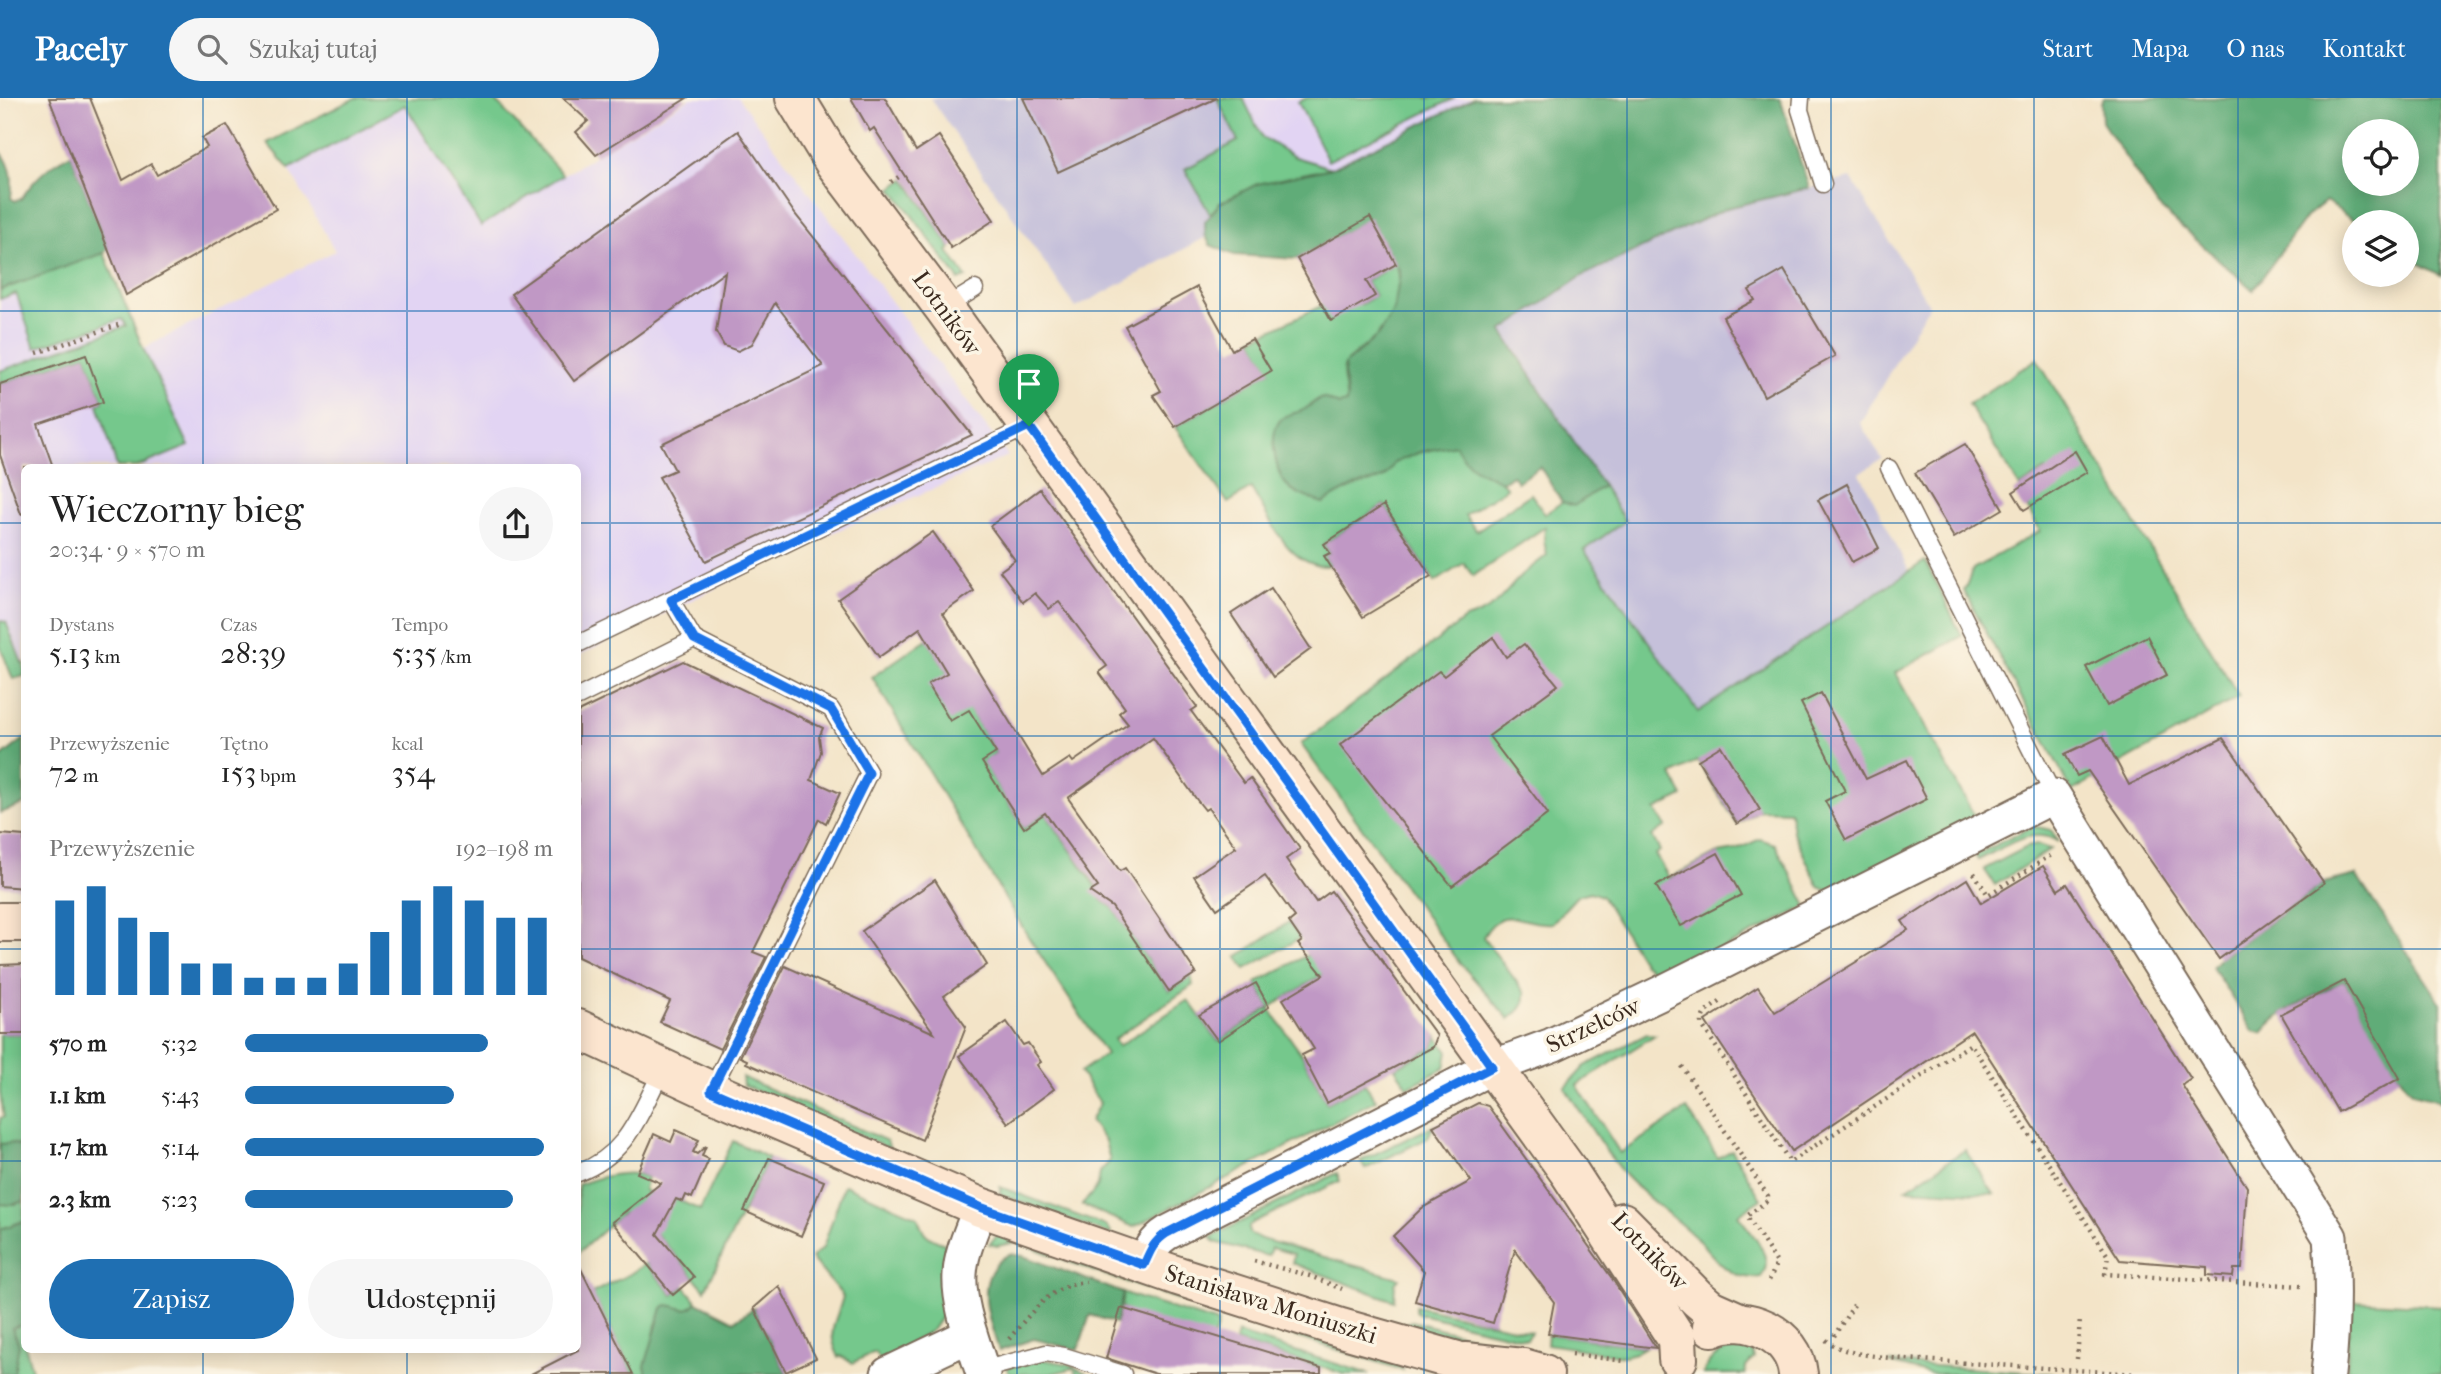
<!DOCTYPE html>
<html lang="pl">
<head>
<meta charset="utf-8">
<style>
  :root { --surface:#fff; --page:#f6f6f6; --text:#222; --muted:#767676; --accent:#1f6fb2 }
  body { margin:0; font-family:"IM FELL French Canon",serif; background:var(--page); color:var(--text); height:100vh; display:flex; flex-direction:column; font-size:26px; white-space:nowrap }
  * { box-sizing:border-box; margin:0 }
  p { font-size:23px; color:var(--muted) }
  .icon { flex:none; width:38px; height:38px; fill:none; stroke:currentColor; stroke-width:2; stroke-linecap:round; stroke-linejoin:round }
  .map { position:relative; flex:1; overflow:hidden }
  .details { position:absolute; left:21px; top:366px; width:560px; height:889px; display:flex; flex-direction:column; background:var(--surface); border-radius:10px; box-shadow:0 4px 18px #0003 }
  .details>* { flex:none }
  .buttons { position:absolute; left:2342px; top:21px; display:grid; gap:14px }
  .buttons a { display:grid; place-items:center; width:77px; height:77px; border-radius:50%; background:var(--surface); box-shadow:0 4px 18px #0003; font-size:35px }
  .pin { position:absolute; display:grid; place-items:center; width:60px; height:60px; color:#fff; margin:-72px -30px; border-radius:50% 50% 50% 0; rotate:-45deg; box-shadow:0 0 7px #0007 }
  .pin .icon { rotate:45deg }
  .round { display:grid; place-items:center; flex:none; width:74px; height:74px; border-radius:37px; background:var(--page) }
  .headline { display:flex; align-items:center; justify-content:space-between; height:119px; padding:0 28px }
  h1 { font-size:38px; font-weight:600; line-height:52px }
  .stats { display:grid; grid-template-columns:repeat(3,1fr); gap:10px; height:119px; padding:7px 28px }
  .stats div { display:grid; align-content:center }
  .stats b { font-size:30px; font-weight:600 }
  .stats small { font-size:19px; font-weight:400 }
  .stats p { font-size:19px }
  .chart { height:196px; padding:14px 28px }
  .chart p { display:flex; justify-content:space-between }
  .chart svg { width:100%; height:126px; margin-top:7px; stroke:var(--accent); stroke-width:6 }
  .cta { display:flex; gap:14px; margin-top:auto; padding:14px 28px }
  .cta a { flex:1; height:80px; border-radius:42px; background:var(--accent); color:#fff; font-size:28px; font-weight:600; line-height:80px; text-align:center }
  .cta a+a { background:var(--page); color:var(--text) }
  ul { padding:0 28px; list-style:none; font-size:23px }
  li { display:grid; grid-template-columns:112px 84px 1fr; align-items:center; height:52px }
  li i { height:18px; border-radius:9px; background:var(--accent) }
  header { display:flex; align-items:center; gap:42px; box-sizing:border-box; height:98px; padding:0 35px; background:var(--accent); color:#fff }
  header strong { font-size:33px }
  nav { display:flex; gap:38px; margin-inline-start:auto; font-size:24px }
  .search { width:490px; height:63px; background:var(--page); display:flex; align-items:center; gap:18px; box-sizing:border-box; padding:0 24px; border-radius:38px; color:var(--muted); font-size:26px }
  .map>svg:first-child { display:block }
  .built { fill:#e2d4f3 }
  .industrial { fill:#c5c0da }
  .green { fill:#75c88c; stroke:#587955; stroke-width:2 }
  .forest { fill:#60ac78; stroke:#4e6b4b; stroke-width:2; fill-rule:evenodd }
  .building { fill:#c098c5 }
  .lines { fill:none; stroke-linecap:round; stroke-linejoin:round }
  .lane-casing { stroke:#7b6b5a; stroke-width:19 }
  .street-casing { stroke:#7b6b5a; stroke-width:37 }
  .secondary-casing { stroke:#7b6b5a; stroke-width:42 }
  .path { stroke:#7b6b5a; stroke-width:4.5; stroke-dasharray:2 5; stroke-linecap:butt }
  .lane { stroke:#fff; stroke-width:16 }
  .street { stroke:#fff; stroke-width:33 }
  .secondary { stroke:#fce5cf; stroke-width:38 }
  .route-casing { stroke:#fff; stroke-width:14 }
  .route { stroke:#1a73e8; stroke-width:9 }
  .grid { fill:none; stroke:#1f6fb2; stroke-width:2; stroke-opacity:0.55 }
  .labels { text-anchor:middle; dominant-baseline:central; stroke-width:7; stroke-linejoin:round; paint-order:stroke }
  .street-label { font-size:24px; fill:#3b2a1e; stroke:#fcf5e5 }
</style>
</head>
<body>
<header>
<strong>Pacely</strong>
<div class="search"><svg class="icon" aria-label="search" viewBox="0 0 24 24"><circle cx="10" cy="10" r="6"/><path d="M15 15l6 6"/></svg>Szukaj tutaj</div>
<nav><a>Start</a><a>Mapa</a><a>O nas</a><a>Kontakt</a></nav>
</header>
<div class="map">
<svg width="2441" height="1276" viewBox="0 0 2441 1276">
  <rect width="100%" height="100%" fill="#fcf5e5"/>
  <filter id="ink" filterUnits="userSpaceOnUse"><feTurbulence type="fractalNoise" baseFrequency=".0143" numOctaves="2"/><feDisplacementMap in="SourceGraphic" scale="14" xChannelSelector="R" yChannelSelector="G"/><feConvolveMatrix kernelMatrix="1 2 1 2 8 2 1 2 1" color-interpolation-filters="sRGB"/></filter>
  <filter id="wash" filterUnits="userSpaceOnUse"><feTurbulence type="fractalNoise" baseFrequency=".00686" numOctaves="4" result="noise"/><feDisplacementMap in="SourceGraphic" scale="28" xChannelSelector="R" yChannelSelector="G"/><feGaussianBlur stdDeviation="1.57" result="paint"/><feColorMatrix in="noise" values="0 0 0 0 0 0 0 0 0 0 0 0 0 0 0 0 0 1.4 0 .05"/><feComposite in="paint" operator="in"/></filter>
  <g filter="url(#wash)">
    <rect width="100%" height="100%" fill="#f3e4c8"/>
    <g class="built">
      <polygon points="690,0 738,0 1008,358 793,452 578,558 578,369 24,369 24,578 13,581 0,548 0,192 104,155 144,250 335,153 289,71 405,7 481,127"/>
      <polygon points="1243,0 1474,0 1332,70 1295,59 1262,39"/>
    </g>
    <g class="industrial">
      <polygon points="930,0 1216,0 1238,43 1185,71 1219,132 1076,210"/>
      <polygon points="1851,80 1929,207 1860,325 1882,361 1860,375 1909,473 1698,614 1583,452 1625,422 1501,233 1582,178 1727,110"/>
    </g>
    <g class="green">
      <polygon points="355,0 493,0 563,77 481,128 405,7 289,71 267,45"/>
      <polygon points="1217,0 1243,0 1262,39 1295,59 1332,70 1303,76 1220,105 1210,116 1185,71 1238,43"/>
      <polygon points="1307,0 1455,0 1328,63 1298,4"/>
      <polygon points="905,81 951,150 948,153 966,179 959,182 892,90"/>
      <polygon points="104,155 143,250 189,348 137,369 117,369 98,306 103,304 86,257 0,286 0,273 126,228 122,221 35,250 16,195 0,201 0,192"/>
      <path d="M1396,166c9,22 -3,54 -18,71 -9,10 -27,18 -33,30 -5,11 3,26 1,38l-7,2 -16,-7 -6,2 -13,10 -20,7v64l7,8 15,8 17,6c11,-6 23,-14 35,-18 19,-5 26,-2 35,-22l27,-11 35,-7 24,26 23,11 5,6 -42,27 11,16 55,-37 14,20 17,-12 12,3 29,-19 22,35 -41,29 114,162 227,-151 37,75 -67,37 84,151 -142,71 -18,-8 -26,-55 -3,-21 -30,-1 -23,14 -39,-63 -26,14 11,21 -28,14 11,16 -14,10 8,15 -5,3 14,24 49,-25 18,-3 24,-11 15,5 32,62 -144,73 -19,-15 -42,-68 -12,-4 -13,4 -25,27c-30,3 -48,-22 -69,14l42,56c1,13 -6,18 -16,26l-49,-56 -159,-219 164,-125c30,-8 36,-23 56,-43 8,-8 18,-14 26,-21l-3,-14 1,-14 -72,49 -9,-13 -29,19 -51,-77 -60,39 6,9 -5,4 5,9c-42,3 -60,-48 -79,-78l-23,15 -53,-76 95,-56 -18,-32 71,-34 39,-1 13,-8 -9,-15z"/>
      <polygon points="2037,261 2239,599 2072,693 1964,493 1973,471 2040,433 2027,409 2057,390 2045,372 2020,389 1968,306"/>
      <polygon points="0,523 6,524 22,565 24,565 24,578 13,581 0,548"/>
      <polygon points="927,541 996,655 983,664 1024,730 1045,715 1097,790 1094,793 1102,802 1113,810 1169,893 1191,878 1193,887 1114,941 1118,948 1188,902 1218,943 1269,910 1256,885 1311,855 1325,875 1269,910 1302,957 1327,1005 1365,986 1376,1002 1134,1129 1082,1107 1098,1088 1100,1074 1110,1063 1105,1043 1090,1023 1100,1005 1080,974 1106,956 1029,840 872,579"/>
      <path d="M2037,729l14,3 7,12c-25,-18 -56,7 -80,18l-3,-5 55,-27z"/>
      <polygon points="2038,747 2050,751 1995,787 1984,771 2027,749"/>
      <polygon points="1289,824 1300,840 1246,871 1237,859"/>
      <polygon points="0,936 24,936 24,1239 23,1240 33,1276 0,1276 0,1020 4,1019 0,995"/>
      <path d="M1647,936l8,1 -78,50 43,68 67,-44 31,49 14,-8 29,49 -23,16c11,17 39,41 23,62 -34,6 -49,-25 -69,-43 -23,-21 -49,-38 -69,-61 -22,-26 -39,-57 -58,-85l20,-22z"/>
      <polygon points="1437,938 1448,954 1445,970 1408,989 1395,970 1433,949"/>
      <polygon points="742,979 887,1043 890,1051 743,987"/>
      <polygon points="1433,1028 1428,1040 1365,1071 1360,1063"/>
      <path d="M733,1043l36,17 -64,132 -63,-73 -19,-4 -45,40v-68c19,-7 49,-17 69,-8l-3,13 29,13 3,-4 24,11z"/>
      <polygon points="1965,1052 1994,1096 1906,1091"/>
      <polygon points="1337,1075 1340,1083 1254,1124 1249,1128 1249,1135 1261,1141 1399,1180 1395,1186 1394,1203 1292,1165 1294,1156 1271,1150 1268,1158 1215,1144 1211,1139"/>
      <path d="M844,1087l74,32c3,17 12,22 27,27l4,6 -3,24 -5,9 3,19 -2,14 -9,13 -7,5 -46,27 -5,-9 -23,11 -11,-7 -2,1c-14,-27 -2,-35 4,-61l-32,-38 12,-10z"/>
      <polygon points="1000,1089 1106,1128 1110,1132 1111,1137 1001,1096"/>
      <polygon points="999,1136 1223,1212 1222,1216 1093,1173 1018,1144 997,1148 989,1146"/>
      <path d="M646,1165l27,32 11,-9 13,16c-8,9 -14,9 -25,4l-16,18 -4,23 -7,19 2,8h-14l-41,-81 38,-19z"/>
      <polygon points="1123,1195 1218,1225 1209,1257 1121,1210"/>
      <polygon points="2350,1203 2441,1208 2441,1276 2347,1272"/>
      <polygon points="1416,1208 1531,1234 1527,1241 1420,1216 1416,1213"/>
      <polygon points="1244,1216 1400,1264 1403,1272 1241,1222"/>
      <polygon points="1412,1223 1524,1253 1519,1259 1413,1230 1407,1227 1408,1224"/>
      <polygon points="1237,1235 1369,1276 1344,1276 1235,1244"/>
      <polygon points="1548,1236 1645,1249 1635,1255 1624,1258 1547,1246"/>
      <path d="M1741,1250l11,3 2,7 -8,9 -1,7h-42c7,-18 19,-25 38,-26z"/>
      <polygon points="1040,1261 1068,1266 1088,1276 1077,1276 1074,1270 1050,1276 1009,1276 1007,1269"/>
      <polygon points="1889,1265 2056,1276 1931,1276"/>
    </g>
    <g class="forest">
      <path d="M1474,0h306l29,90 -82,20 -145,68 -80,55 101,155 -29,20 -12,-4 -22,-35 -23,15 -5,-7 -10,7c-24,-11 -34,-14 -47,-37l-35,7 -26,11c-10,20 -16,16 -36,22 -12,4 -24,12 -35,18 -14,-5 -29,-9 -38,-20 -11,-14 -18,-55 -1,-66 6,-4 15,-4 21,-8 7,-4 10,-9 18,-11l16,7 7,-2 1,-7 -3,-22 1,-10 33,-29 16,-25 6,-38 -30,-54 -73,41 -63,-4 -24,-10 -5,-11v-12l15,-19 37,-19 75,-16z"/>
      <path d="M2104,0h337v177l-35,-18v-35h-51l-29,-21 -20,16 -53,73 -95,-84 -56,-84 -1,-19zM2354,33h52v53h-52z"/>
      <path d="M0,53c13,15 13,28 11,47l4,3 6,-2c14,-21 27,-33 50,-45l37,94 -4,5 -104,37z"/>
      <polygon points="24,641 24,706 0,715 0,660"/>
      <path d="M2356,777l85,128v99c-10,-6 -18,-5 -26,-9 -19,-11 -58,-89 -71,-112 -28,15 -63,27 -82,52l-9,-2 -41,-64 7,-8 105,-76z"/>
      <polygon points="11,1045 18,1047 24,1053 24,1103 12,1107 0,1106 0,1046"/>
      <polygon points="24,1123 24,1226 12,1230 19,1246 14,1276 0,1276 0,1131"/>
      <path d="M1009,1156l14,2 100,37 -7,30 -26,-8 -12,35 -44,-11 -35,12c-10,-33 -28,-75 10,-97z"/>
      <path d="M697,1204l37,19 20,-13 33,66h-140l-2,-8 17,-58 5,-3c14,1 18,10 30,-3z"/>
    </g>
    <g id="blocks">
      <g class="building">
        <polygon points="49,0 90,0 123,82 151,66 157,77 207,49 202,40 227,27 276,111 126,197"/>
        <polygon points="563,0 687,0 596,57 576,34 588,23"/>
        <polygon points="851,0 885,0 916,53 939,38 994,122 951,150 874,30 870,33"/>
        <polygon points="1023,0 1217,0 1058,74"/>
        <polygon points="738,33 795,116 972,337 706,463 659,379 675,372 661,346 823,268 775,205 752,246 738,253 724,248 716,234 725,174 574,283 511,196"/>
        <polygon points="1370,119 1396,166 1366,183 1375,198 1331,223 1297,161"/>
        <polygon points="1784,172 1835,258 1764,298 1723,219 1755,202 1749,192"/>
        <polygon points="1197,189 1232,252 1252,241 1271,273 1175,329 1153,297 1161,293 1125,228"/>
        <polygon points="86,257 103,304 38,326 53,369 24,369 24,415 21,416 0,357 0,286"/>
        <polygon points="1965,346 2003,411 1954,440 1915,375"/>
        <polygon points="2075,353 2087,374 2024,412 2013,394"/>
        <polygon points="1847,386 1879,450 1852,464 1818,402"/>
        <polygon points="1040,391 1197,609 1191,613 1244,685 1250,680 1300,751 1286,761 1316,804 1331,793 1437,938 1433,949 1327,1005 1302,957 1314,951 1283,901 1323,877 1298,846 1302,843 1289,824 1295,819 1265,778 1217,811 1194,778 1236,749 1208,710 1205,712 1197,702 1153,640 1068,700 1120,773 1125,770 1196,875 1169,893 1112,809 1090,794 1098,789 1045,715 1024,730 982,664 996,655 969,612 950,623 928,586 947,575 920,530 879,559 838,501 933,434 974,493 943,515 1043,678 1070,660 1073,664 1128,626 1119,615 1125,610 1099,574 1107,568 1059,504 1049,511 1035,495 1023,504 1000,473 1015,462 990,428"/>
        <polygon points="1384,407 1431,478 1363,519 1324,458 1330,455 1324,446"/>
        <polygon points="1271,490 1311,551 1273,579 1231,516"/>
        <polygon points="2147,538 2167,577 2107,608 2086,569"/>
        <polygon points="1493,539 1506,559 1524,546 1558,587 1489,638 1548,716 1452,788 1340,647 1439,573 1444,578"/>
        <polygon points="683,563 823,630 819,639 821,654 811,682 840,695 826,725 819,721 753,854 766,859 720,951 660,924 670,903 578,859 578,614"/>
        <polygon points="1821,595 1866,681 1907,662 1927,701 1846,742 1825,703 1845,693 1801,605"/>
        <polygon points="2103,638 2129,687 2223,640 2324,785 2219,861 2088,673 2077,678 2065,656"/>
        <polygon points="1721,648 1760,712 1737,726 1698,662"/>
        <polygon points="0,736 24,738 24,790 0,788"/>
        <polygon points="1718,755 1741,797 1681,828 1656,788"/>
        <polygon points="2043,768 2058,792 2067,786 2191,981 2182,987 2247,1089 2242,1171 2234,1171 2233,1179 2207,1177 2207,1169 2120,1162 1972,933 1792,1053 1705,923 1758,889 1775,914 1908,832 1902,823 1967,781 1981,805"/>
        <polygon points="935,782 987,867 944,898 966,929 922,1042 746,965 747,962 740,959 785,868 934,935 862,833"/>
        <polygon points="24,866 24,936 0,936 0,867"/>
        <polygon points="2344,883 2400,980 2338,1014 2281,916"/>
        <polygon points="1256,885 1269,909 1218,943 1199,917"/>
        <polygon points="1007,924 1023,947 1028,945 1041,964 1037,967 1054,991 1008,1025 959,958"/>
        <polygon points="1478,1005 1488,1008 1611,1179 1656,1250 1548,1236 1554,1204 1515,1152 1493,1225 1415,1203 1424,1173 1393,1138 1422,1110 1471,1083 1433,1028"/>
        <polygon points="676,1032 699,1042 693,1054 697,1056 706,1048 702,1058 709,1061 692,1100 686,1097 683,1104 676,1101 657,1136 694,1179 673,1197 612,1124 661,1085 637,1075 654,1036 671,1044"/>
        <polygon points="769,1060 824,1083 801,1138 744,1113"/>
        <polygon points="578,1165 633,1276 531,1276 578,1252"/>
        <polygon points="779,1188 816,1260 786,1274 754,1210"/>
        <polygon points="1121,1210 1321,1270 1321,1276 1156,1276 1106,1260"/>
      </g>
    </g>
  </g>
  <g filter="url(#ink)">
    <use href="#blocks" fill-opacity="0" stroke="#7b6b5a" stroke-width="2"/>
    <g class="lines">
      <g class="lane-casing">
        <g id="lane">
          <polyline points="1801,0 1800,12 1823,86"/>
          <polyline points="944,210 975,191"/>
          <polyline points="1889,370 2054,698"/>
          <polyline points="671,502 694,541"/>
          <polyline points="578,546 1029,328"/>
          <polyline points="578,599 694,541 831,611 869,675 711,993"/>
          <path d="M578,1075c51,-19 61,-59 85,-104"/>
          <polyline points="982,1272 1046,1255 1064,1258 1123,1276"/>
        </g>
      </g>
      <g class="street-casing">
        <g id="street">
          <path d="M980,1109c-7,21 -19,44 -20,67 -2,32 14,69 23,100"/>
          <path d="M1144,1167c6,-14 10,-24 23,-32l325,-166 60,-22 109,-52 393,-197 276,441c4,46 3,91 -2,137"/>
          <polyline points="888,1276 970,1237"/>
        </g>
      </g>
      <g class="secondary-casing">
        <g id="secondary">
          <polyline points="795,0 834,64 944,210 1569,1074 1677,1241 1678,1261"/>
          <polyline points="0,824 24,824"/>
          <polyline points="578,931 711,993 980,1109 1178,1178 1341,1230 1454,1262 1489,1276"/>
          <polyline points="1622,1124 1697,1200 1710,1211 1737,1223"/>
          <path d="M1712,1229c34,-15 82,7 86,47"/>
          <polyline points="1465,1264 1523,1270 1544,1276"/>
        </g>
      </g>
      <g class="path">
        <polyline points="891,84 900,78"/>
        <polyline points="37,255 121,226"/>
        <polyline points="1974,775 1988,797 2053,756"/>
        <path d="M1720,904c-10,7 -19,10 -18,23l88,137 181,-118 137,212 -3,18 196,12"/>
        <polyline points="1682,968 1768,1098 1767,1103 1747,1118 1777,1165 1767,1187"/>
        <polyline points="1254,1163 1310,1178 1342,1191"/>
        <polyline points="1834,1238 1854,1207"/>
        <path d="M1009,1241c22,-26 41,-54 77,-57"/>
        <path d="M1826,1242c16,14 44,15 64,18l247,16"/>
        <polyline points="1572,1256 1625,1263"/>
        <polyline points="2077,1261 2080,1221"/>
      </g>
      <use href="#lane" class="lane"/>
      <use href="#street" class="street"/>
      <use href="#secondary" class="secondary"/>
    </g>
  </g>
  <g class="lines" filter="url(#ink)">
    <g class="route-casing">
      <path id="route" d="M1029,328l463,641 -325,166c-13,8 -17,18 -23,32l-164,-58 -269,-116 158,-318 -38,-64 -137,-70 -23,-39z"/>
    </g>
    <use href="#route" class="route"/>
  </g>
  <path class="grid" d="M203,0v369M407,0v369M610,0v1276M814,0v1276M1017,0v1276M1220,0v1276M1424,0v1276M1627,0v1276M1831,0v1276M2034,0v1276M2238,0v1276M0,213h2441M0,425h24M578,425h1863M0,638h24M578,638h1863M0,851h24M578,851h1863M0,1063h24M578,1063h1863M203,1251v25M407,1251v25"/>
  <g class="labels">
    <g class="street-label">
      <text transform="translate(947 215) rotate(54)">Lotników</text>
      <text transform="translate(1593 927) rotate(-25)">Strzelców</text>
      <text transform="translate(1650 1153) rotate(46)">Lotników</text>
      <text transform="translate(1271 1206) rotate(17)">Stanisława Moniuszki</text>
    </g>
  </g>
</svg>
<div class="buttons">
<a><svg class="icon" aria-label="locate" viewBox="0 0 24 24"><circle cx="12" cy="12" r="6"/><path d="M12 2v4M12 18v4M2 12h4M18 12h4"/></svg></a>
<a><svg class="icon" aria-label="layers" viewBox="0 0 24 24"><path d="M12 4l9 5-9 5-9-5zM3 14l9 5 9-5"/></svg></a>
</div>
<div class="pin" style="left:1029px;top:328px;background:#1e9e55"><svg class="icon" aria-label="arrive" viewBox="0 0 24 24"><path d="M6 21V4h12l-3 4 3 4H6"/></svg></div>
<section class="details">
<div class="headline"><div><h1>Wieczorny bieg</h1><p>20:34 · 9 × 570 m</p></div><a class="round"><svg class="icon" aria-label="share" viewBox="0 0 24 24"><path d="M12 15V3M7 8l5-5 5 5M5 13v7h14v-7"/></svg></a></div>
<div class="stats">
<div><p>Dystans</p><b>5.13<small> km</small></b></div>
<div><p>Czas</p><b>28:39</b></div>
<div><p>Tempo</p><b>5:35<small> /km</small></b></div>
</div>
<div class="stats">
<div><p>Przewyższenie</p><b>72<small> m</small></b></div>
<div><p>Tętno</p><b>153<small> bpm</small></b></div>
<div><p>kcal</p><b>354</b></div>
</div>
<div class="chart"><p><span>Przewyższenie</span>192–198 m</p>
<svg viewBox="0 0 160 44" preserveAspectRatio="none"><path d="M5 44V11M15 44V6M25 44V17M35 44V22M45 44V33M55 44V33M65 44V38M75 44V38M85 44V38M95 44V33M105 44V22M115 44V11M125 44V6M135 44V11M145 44V17M155 44V17"/></svg>
</div>
<ul>
<li><b>570 m</b>5:32<i style="width:79%"></i></li>
<li><b>1.1 km</b>5:43<i style="width:68%"></i></li>
<li><b>1.7 km</b>5:14<i style="width:97%"></i></li>
<li><b>2.3 km</b>5:23<i style="width:87%"></i></li>
</ul>
<div class="cta"><a>Zapisz</a><a>Udostępnij</a></div>
</section>
</div>
</body>
</html>
